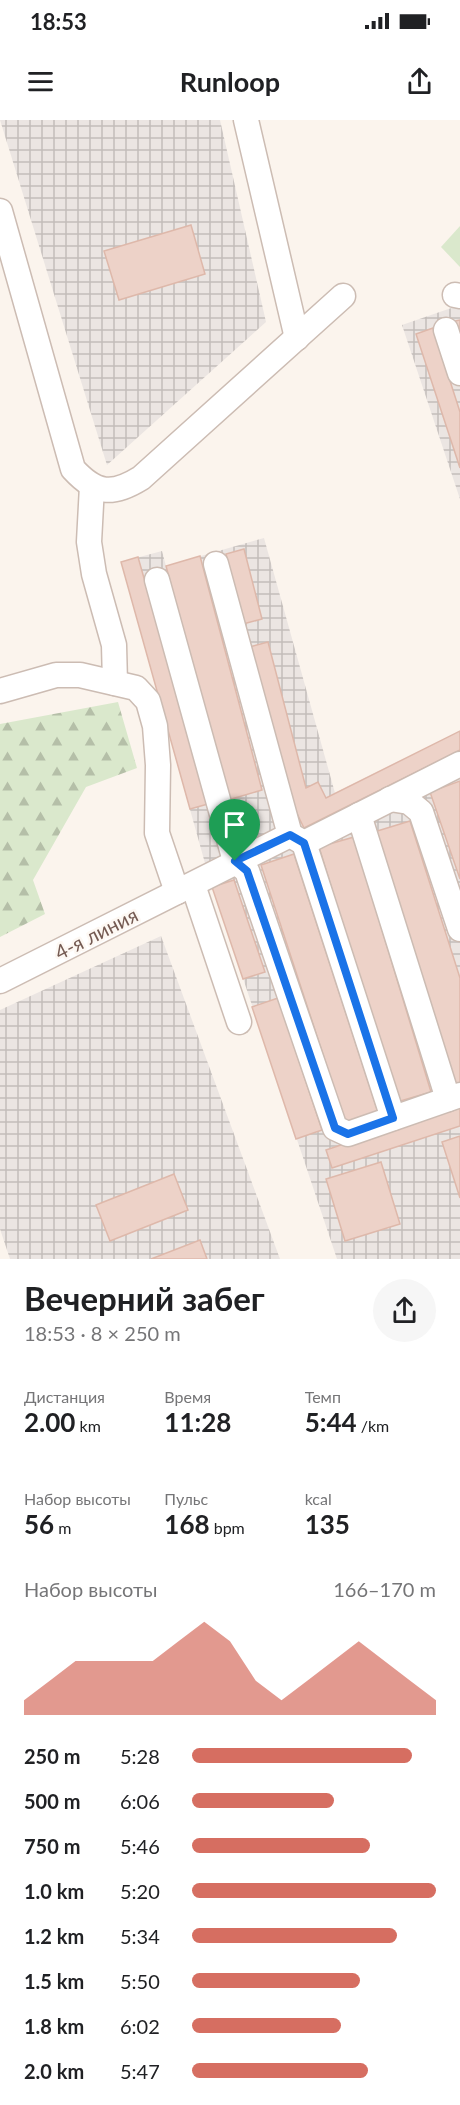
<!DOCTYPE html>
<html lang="ru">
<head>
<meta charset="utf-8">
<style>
  :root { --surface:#fff; --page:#f6f6f6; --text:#202124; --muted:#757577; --accent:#d66e61 }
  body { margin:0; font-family:Lato,sans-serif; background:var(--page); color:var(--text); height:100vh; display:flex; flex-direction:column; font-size:22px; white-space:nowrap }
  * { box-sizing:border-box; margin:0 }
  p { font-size:20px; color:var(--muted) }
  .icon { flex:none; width:33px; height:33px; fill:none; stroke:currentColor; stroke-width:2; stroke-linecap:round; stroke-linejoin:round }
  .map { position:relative; height:1139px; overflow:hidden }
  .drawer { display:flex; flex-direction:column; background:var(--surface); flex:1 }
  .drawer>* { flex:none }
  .pin { position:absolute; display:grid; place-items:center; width:51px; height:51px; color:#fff; margin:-62px -26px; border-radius:50% 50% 50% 0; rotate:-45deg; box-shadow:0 0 6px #0007 }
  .pin .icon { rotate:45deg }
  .round { display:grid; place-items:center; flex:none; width:63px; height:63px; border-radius:32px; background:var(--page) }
  .overview { display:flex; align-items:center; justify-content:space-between; height:102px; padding:0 24px }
  h1 { font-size:33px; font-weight:700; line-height:45px }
  .metrics { display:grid; grid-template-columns:repeat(3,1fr); gap:9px; height:102px; padding:6px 24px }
  .metrics div { display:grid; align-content:center }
  .metrics b { font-size:26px; font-weight:700 }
  .metrics small { font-size:16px; font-weight:400 }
  .metrics p { font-size:16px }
  .chart { height:168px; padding:12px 24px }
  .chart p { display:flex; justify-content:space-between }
  .chart svg { width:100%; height:108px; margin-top:6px; fill:var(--accent); opacity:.7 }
  ul { padding:0 24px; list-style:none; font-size:20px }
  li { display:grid; grid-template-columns:96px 72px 1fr; align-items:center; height:45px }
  li i { height:15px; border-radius:8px; background:var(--accent) }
  .status { display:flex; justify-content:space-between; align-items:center; height:42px; padding:0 30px; background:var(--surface); direction:ltr }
  .status svg { height:16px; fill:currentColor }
  header { display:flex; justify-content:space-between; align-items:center; height:78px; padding:0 24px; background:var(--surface); font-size:27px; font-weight:700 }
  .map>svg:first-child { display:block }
  .industrial { fill:url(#industrial-grid) }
  .forest { fill:url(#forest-firs) }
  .garden { fill:#dae8cc }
  .building { fill:#edd2c8; stroke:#deb8aa; stroke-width:1.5 }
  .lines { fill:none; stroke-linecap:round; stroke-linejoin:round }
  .minor-casing { stroke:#ccbcb3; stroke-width:27 }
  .minor { stroke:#fff; stroke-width:24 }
  .route-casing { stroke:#fff; stroke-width:12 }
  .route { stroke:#1a73e8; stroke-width:8 }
  .labels { text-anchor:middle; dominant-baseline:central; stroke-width:5; stroke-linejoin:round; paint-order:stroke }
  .street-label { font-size:20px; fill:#745a52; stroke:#fdf8f3 }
</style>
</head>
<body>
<div class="status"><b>18:53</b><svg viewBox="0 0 49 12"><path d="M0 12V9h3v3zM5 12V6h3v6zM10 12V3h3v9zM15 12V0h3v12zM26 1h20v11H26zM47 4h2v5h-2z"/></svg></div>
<header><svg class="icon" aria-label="menu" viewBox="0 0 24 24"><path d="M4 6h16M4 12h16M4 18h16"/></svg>Runloop<svg class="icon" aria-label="share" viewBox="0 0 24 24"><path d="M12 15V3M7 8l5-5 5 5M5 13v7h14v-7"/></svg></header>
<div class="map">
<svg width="460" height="1139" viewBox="0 0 460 1139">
  <defs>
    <pattern id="industrial-grid" width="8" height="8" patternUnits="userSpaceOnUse" patternTransform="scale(1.5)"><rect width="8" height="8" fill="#ebe5e2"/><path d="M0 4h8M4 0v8" fill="none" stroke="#c3bdba"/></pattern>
    <pattern id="forest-firs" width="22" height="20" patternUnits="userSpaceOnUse" patternTransform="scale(1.5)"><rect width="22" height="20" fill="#dae8cc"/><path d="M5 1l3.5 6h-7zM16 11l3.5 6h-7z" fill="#b5bfa8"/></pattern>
  </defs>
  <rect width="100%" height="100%" fill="#fbf4ed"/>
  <g class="industrial">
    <polygon points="0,0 220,0 266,202 107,345"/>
    <polygon points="460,185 460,379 402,205"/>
    <polygon points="264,418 335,673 460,611 460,1139 337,1139 208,754 121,442 162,431 166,446"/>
    <polygon points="161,816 280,1139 10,1139 0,1109 0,890"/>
  </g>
  <polygon class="forest" points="118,582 137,648 86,667 33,760 45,794 0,817 0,604"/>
  <polygon class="garden" points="460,106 460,147 441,127"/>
  <g class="building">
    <polygon points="191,105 205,154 119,180 104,131"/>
    <polygon points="460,200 460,218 455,201"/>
    <polygon points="433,208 460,292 460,348 416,214"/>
    <polygon points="244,429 262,499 243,504 226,434"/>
    <polygon points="200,436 262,670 228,680 166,446"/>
    <polygon points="138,437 208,684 190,689 121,442"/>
    <polygon points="268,522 306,668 318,662 326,678 460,611 460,630 304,708 289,677 249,527"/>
    <polygon points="460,661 460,759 430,672"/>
    <polygon points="410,701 460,858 460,964 456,966 374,712"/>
    <polygon points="354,717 431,972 397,982 319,727"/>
    <polygon points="294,734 379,995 346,1005 261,745"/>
    <polygon points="234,760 265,852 243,859 212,767"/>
    <polygon points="278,878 322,1010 296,1019 252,887"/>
    <polygon points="460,985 460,1006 332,1048 326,1030"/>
    <polygon points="460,1016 460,1078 442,1022"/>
    <polygon points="381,1042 400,1104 345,1121 326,1059"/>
    <polygon points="174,1054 188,1090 110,1121 96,1085"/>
    <polygon points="200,1120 207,1139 151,1139"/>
  </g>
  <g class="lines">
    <g class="minor-casing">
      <g id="minor">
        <polyline points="246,0 297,218"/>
        <path d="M0,91l73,258c23,25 39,27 68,9l202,-182"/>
        <polyline points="455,175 460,176"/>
        <polyline points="446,210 460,253"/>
        <polyline points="92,366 89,422 94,454 114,525 115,563"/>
        <polyline points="216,444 290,715"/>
        <polyline points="157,460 235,741 247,751 335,1008 348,1014 460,975"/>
        <polyline points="0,571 56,555 80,555 136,568 148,581 155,606 158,645 157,713 177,772"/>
        <polyline points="390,679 409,682 421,692 460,809"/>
        <polyline points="359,695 448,979"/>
        <polyline points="304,723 393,998"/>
        <polyline points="193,765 239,902"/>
        <polyline points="0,861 290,715 304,723 460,644"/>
      </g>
    </g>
    <use href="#minor" class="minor"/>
  </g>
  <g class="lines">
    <g class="route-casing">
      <polygon id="route" points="290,715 304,723 393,998 348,1014 335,1008 247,751 235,741"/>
    </g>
    <use href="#route" class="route"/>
  </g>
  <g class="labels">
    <g class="street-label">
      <text transform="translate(96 813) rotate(-27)">4-я линия</text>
    </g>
  </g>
</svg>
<div class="pin" style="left:235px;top:741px;background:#1e9e55"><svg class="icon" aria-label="arrive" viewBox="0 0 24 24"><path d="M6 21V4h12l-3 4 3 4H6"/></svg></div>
</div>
<section class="drawer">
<div class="overview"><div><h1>Вечерний забег</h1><p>18:53 · 8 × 250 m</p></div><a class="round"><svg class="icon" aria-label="share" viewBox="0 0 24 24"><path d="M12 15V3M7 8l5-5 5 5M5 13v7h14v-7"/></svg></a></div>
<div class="metrics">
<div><p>Дистанция</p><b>2.00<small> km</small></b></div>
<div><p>Время</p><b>11:28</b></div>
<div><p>Темп</p><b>5:44<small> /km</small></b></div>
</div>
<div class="metrics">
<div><p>Набор высоты</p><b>56<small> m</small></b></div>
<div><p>Пульс</p><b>168<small> bpm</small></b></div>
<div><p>kcal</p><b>135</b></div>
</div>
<div class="chart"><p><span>Набор высоты</span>166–170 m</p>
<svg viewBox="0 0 160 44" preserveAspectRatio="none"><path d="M0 44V38L10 30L20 22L30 22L40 22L50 22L60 14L70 6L80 14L90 30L100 38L110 30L120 22L130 14L140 22L150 30L160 38V44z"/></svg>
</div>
<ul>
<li><b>250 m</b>5:28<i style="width:90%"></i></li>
<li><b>500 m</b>6:06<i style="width:58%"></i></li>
<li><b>750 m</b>5:46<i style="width:73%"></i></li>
<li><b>1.0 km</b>5:20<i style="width:100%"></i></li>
<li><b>1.2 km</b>5:34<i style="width:84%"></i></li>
<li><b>1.5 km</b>5:50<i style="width:69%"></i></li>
<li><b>1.8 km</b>6:02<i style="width:61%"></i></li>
<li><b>2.0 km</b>5:47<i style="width:72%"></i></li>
</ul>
</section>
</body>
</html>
